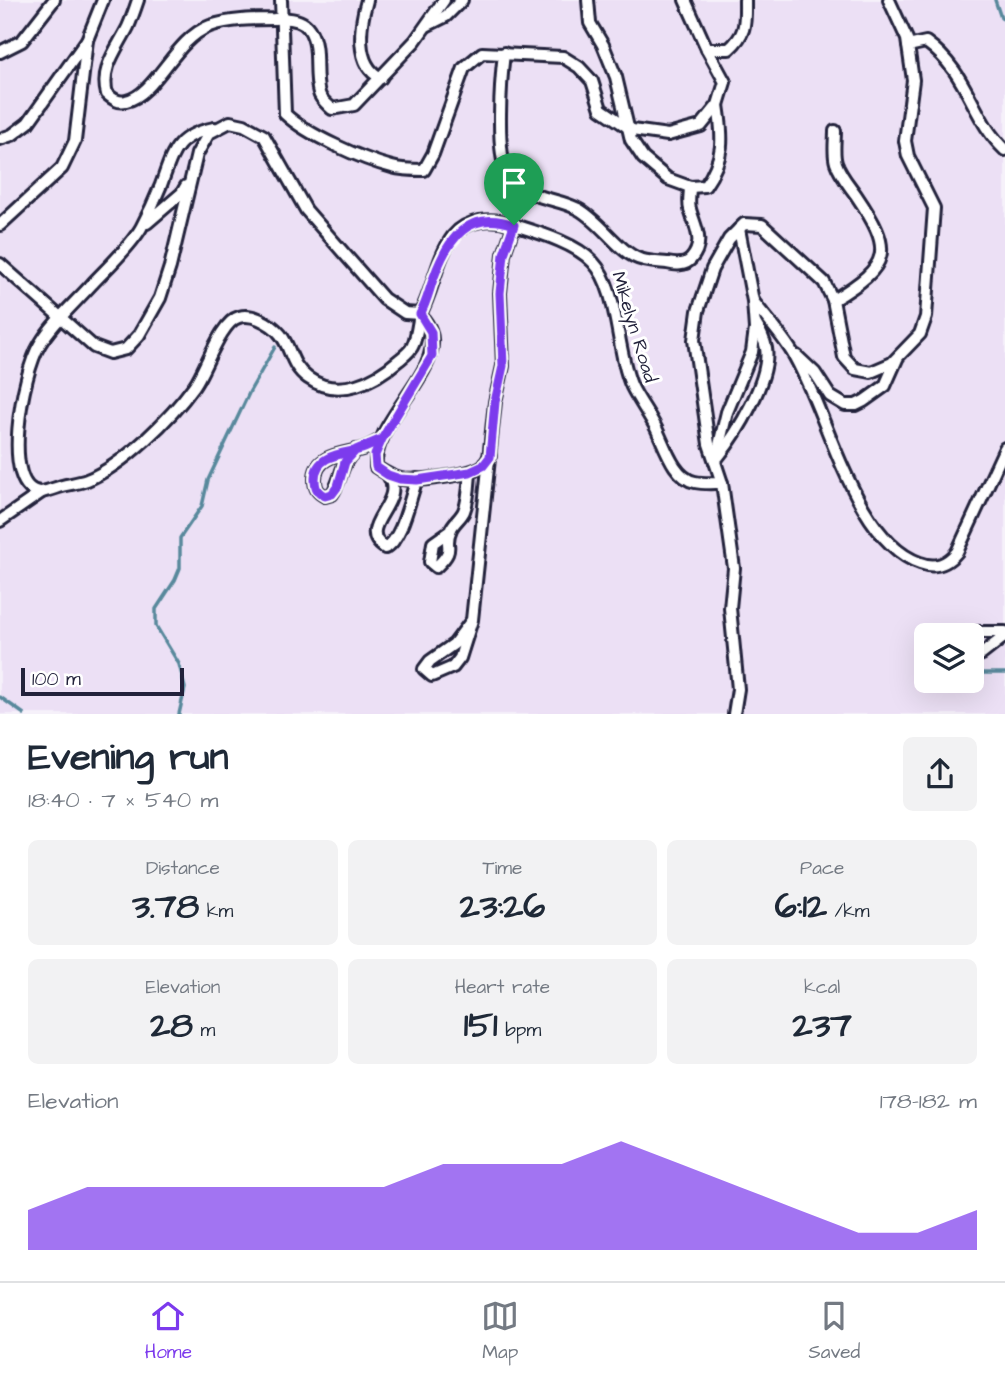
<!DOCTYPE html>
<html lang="en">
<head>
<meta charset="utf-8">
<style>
  :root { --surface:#fff; --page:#f2f2f3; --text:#1f2937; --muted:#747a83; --line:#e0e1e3; --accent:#7c3aed }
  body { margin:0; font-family:"Architects Daughter",sans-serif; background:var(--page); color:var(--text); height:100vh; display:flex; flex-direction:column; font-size:26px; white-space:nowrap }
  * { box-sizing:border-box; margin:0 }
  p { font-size:23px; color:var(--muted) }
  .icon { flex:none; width:38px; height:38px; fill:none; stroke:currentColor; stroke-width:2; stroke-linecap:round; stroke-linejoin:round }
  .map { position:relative; height:714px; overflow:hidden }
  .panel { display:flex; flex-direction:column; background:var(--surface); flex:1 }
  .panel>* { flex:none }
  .buttons { position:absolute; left:914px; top:623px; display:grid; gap:14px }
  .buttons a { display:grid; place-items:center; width:70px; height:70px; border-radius:10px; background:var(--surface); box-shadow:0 7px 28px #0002; font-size:35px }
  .scale { position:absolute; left:21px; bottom:18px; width:163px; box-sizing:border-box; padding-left:7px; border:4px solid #22223b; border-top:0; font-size:19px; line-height:24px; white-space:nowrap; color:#22223b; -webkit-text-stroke:5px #fff; paint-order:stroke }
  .pin { position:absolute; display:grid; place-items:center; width:60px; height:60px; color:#fff; margin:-72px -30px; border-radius:50% 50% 50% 0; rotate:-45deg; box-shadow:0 0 7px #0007 }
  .pin .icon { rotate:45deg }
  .round { display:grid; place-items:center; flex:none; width:74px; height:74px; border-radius:10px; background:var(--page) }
  .headline { display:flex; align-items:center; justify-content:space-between; height:119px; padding:0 28px }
  h1 { font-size:38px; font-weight:700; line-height:52px }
  .metrics { display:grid; grid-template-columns:repeat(3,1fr); gap:10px; height:119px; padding:7px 28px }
  .metrics div { display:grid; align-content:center; border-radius:10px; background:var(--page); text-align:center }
  .metrics b { font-size:35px; font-weight:700 }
  .metrics small { font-size:19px; font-weight:400 }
  .metrics p { font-size:19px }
  .chart { height:196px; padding:14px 28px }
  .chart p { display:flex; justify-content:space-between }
  .chart svg { width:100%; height:126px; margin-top:7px; fill:var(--accent); opacity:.7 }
  .tab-bar { display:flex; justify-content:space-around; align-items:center; height:98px; border-top:2px solid var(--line); background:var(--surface); font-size:19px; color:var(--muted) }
  .tab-bar a { display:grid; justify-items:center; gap:4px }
  .tab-bar .selected { color:var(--accent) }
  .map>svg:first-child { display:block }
  .built { fill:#ece0f5; fill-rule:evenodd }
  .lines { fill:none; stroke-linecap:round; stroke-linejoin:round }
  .stream { stroke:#59899c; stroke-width:3.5 }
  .minor-casing { stroke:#22223b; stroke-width:16 }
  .minor { stroke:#fff; stroke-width:10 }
  .route-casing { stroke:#fff; stroke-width:14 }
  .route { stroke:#7c3aed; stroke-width:9 }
  .labels { text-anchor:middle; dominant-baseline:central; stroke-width:6; stroke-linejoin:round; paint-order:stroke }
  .street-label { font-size:19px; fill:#22223b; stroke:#fff }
</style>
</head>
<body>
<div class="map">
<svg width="1005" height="714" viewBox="0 0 1005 714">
  <rect width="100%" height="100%" fill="#f6f1fa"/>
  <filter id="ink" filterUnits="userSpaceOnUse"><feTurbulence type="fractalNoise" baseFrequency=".0143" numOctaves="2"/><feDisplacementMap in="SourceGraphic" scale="14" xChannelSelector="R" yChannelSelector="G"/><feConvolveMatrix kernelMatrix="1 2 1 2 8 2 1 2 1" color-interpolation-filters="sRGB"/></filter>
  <g filter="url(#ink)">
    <path class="built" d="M0,0h1005v714h-1005zM926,635h45v46h-45z"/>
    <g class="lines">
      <g class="stream">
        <polyline points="995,0 1001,18 1005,20"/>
        <polyline points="977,673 1005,673"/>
        <polyline points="0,697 24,714"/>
        <polyline points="179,714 185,688 179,664 156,626 156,609 175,580 180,568 180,538 202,506 208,480 250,391 275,347"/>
      </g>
      <g class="minor-casing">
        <g id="minor">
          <path d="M138,0c-3,9 -6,18 -10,27 -11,22 -28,41 -21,67 6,5 11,9 19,7 30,-6 48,-62 84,-75 20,-7 43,-7 64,-7 11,-1 28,-1 35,10 12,18 4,44 10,64 1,6 9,12 13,16l22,-4 61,-64 29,-41"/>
          <path d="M281,0l4,114c22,21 77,45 107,53 10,3 22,3 32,3l9,-16 31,-86 18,-15 81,4 16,10 13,14 9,28 31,21 36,5 33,-9 17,-21 7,-23 -18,-33 -22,-49"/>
          <path d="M367,0c-7,24 -13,65 14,78"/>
          <path d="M588,0l2,23 13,22 13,32 15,63 12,18 25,21 22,8 15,-1c20,-28 18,-49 13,-81"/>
          <polyline points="428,25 446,16 462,0"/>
          <path d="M908,46l18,-4c43,31 45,76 79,108"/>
          <path d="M707,49h22c18,-16 16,-26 16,-49"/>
          <polyline points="0,52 22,41 54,0"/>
          <path d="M504,53c-3,25 -9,101 4,122 14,24 48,22 70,34 22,12 39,40 57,48 9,5 22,5 32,6 9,2 18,3 24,-4 15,-17 3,-34 -1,-50 -2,-7 0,-15 0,-22"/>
          <path d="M214,128c-39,8 -41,24 -53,57 -6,15 -13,30 -20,43 -11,19 -34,40 -49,56 -17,19 -39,38 -52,60 -18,29 -40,148 1,148 7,-1 14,-4 21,-6 8,-2 17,-3 25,-6 37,-15 84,-62 107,-94 12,-16 26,-64 45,-69 7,-2 13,-1 20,2 37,16 24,41 49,59 31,22 67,3 91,-18 5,-4 12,-9 14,-15 4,-9 5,-21 7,-31"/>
          <polyline points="0,139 12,135 28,123 87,40 103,0"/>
          <polyline points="147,223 182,193 186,186"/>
          <polyline points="0,225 62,168 75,141 87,40"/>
          <path d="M0,264l94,83 16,6 16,-4 13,-14 21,-37 10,-31 27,-113 12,-21 21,-11 14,3 20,11 42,74 78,89 21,14 15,1c13,-23 17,-57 33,-78 14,-17 39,-19 58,-12 25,8 63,18 82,38 26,27 23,90 39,125 7,14 17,27 24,41 9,18 18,50 39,54 9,2 18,1 27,1l-13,-39 -15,-104 4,-29 14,-42 17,-30 15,-15 18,1 62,57 9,18 11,57 11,12 16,3 21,-9 28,-29 6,-17 8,-109 -26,-52 -3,-15 8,-61 -6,-41 -18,-39"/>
          <path d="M833,300c58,-35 61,-49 23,-105 -7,-10 -16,-20 -20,-32 -3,-9 -1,-22 -1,-32"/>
          <path d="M753,301c13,17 28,33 39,51 35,57 61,188 128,211 16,6 27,1 37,-11l48,-104"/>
          <path d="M420,314c3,5 10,12 11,19 11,40 -59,88 -55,134 8,5 15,10 25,12 15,3 70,-4 82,-13 3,-3 4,-6 7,-10"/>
          <polyline points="797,356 815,373 830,396 845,405 856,405 864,401 885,386 897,359"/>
          <path d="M356,450c-16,12 -14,30 -24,44l-7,2c-8,-4 -10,-8 -10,-17 0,-25 29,-25 47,-30 7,-2 13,-6 20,-10"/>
          <path d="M718,457c19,-23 53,-79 48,-109 -2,-10 -6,-17 -11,-25"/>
          <polyline points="715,462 727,412 752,352 755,329 753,301 739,229"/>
          <path d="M388,475c20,28 -35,52 -3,73 17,-7 25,-51 32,-69"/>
          <polyline points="722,483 734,568 730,608 738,689 734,714"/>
          <polyline points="0,521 42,492"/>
          <path d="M450,531l-17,12 -3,19 6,5c22,-20 6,-19 15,-38 3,-7 10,-11 13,-18 5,-12 5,-26 6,-39"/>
          <polyline points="472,620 454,644 430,661 424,669 432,676 453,667 460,658 472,620 495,402 503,366 500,293 504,254 514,225"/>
          <polyline points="961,635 978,632 1005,632"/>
          <polyline points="971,658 982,654 1005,636"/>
        </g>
      </g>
      <use href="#minor" class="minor"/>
    </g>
  </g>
  <g class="lines" filter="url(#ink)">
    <g class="route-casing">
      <path id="route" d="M514,225c-45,-16 -66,13 -80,52 -5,13 -7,25 -14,37l11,18 1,24 -50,83 -26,11 -11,12 -7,24 -6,8 -7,2c-8,-4 -10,-8 -10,-17 0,-25 29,-25 47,-30 7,-2 13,-6 20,-10l-7,16 1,12 12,8 12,4 17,1 53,-8 13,-6 7,-9 5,-55 8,-36 -3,-73 4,-39 10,-29"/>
    </g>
    <use href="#route" class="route"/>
  </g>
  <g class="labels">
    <g class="street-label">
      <text transform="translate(634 327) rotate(73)">Mikelyn Road</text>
    </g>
  </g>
</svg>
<div class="buttons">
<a><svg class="icon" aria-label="layers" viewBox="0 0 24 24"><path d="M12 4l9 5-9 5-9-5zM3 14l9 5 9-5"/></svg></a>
</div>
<div class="scale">100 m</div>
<div class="pin" style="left:514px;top:225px;background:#1e9e55"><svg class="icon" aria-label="arrive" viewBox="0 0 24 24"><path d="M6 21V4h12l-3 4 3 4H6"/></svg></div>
</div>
<section class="panel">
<div class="headline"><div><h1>Evening run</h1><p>18:40 · 7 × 540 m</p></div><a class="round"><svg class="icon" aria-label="share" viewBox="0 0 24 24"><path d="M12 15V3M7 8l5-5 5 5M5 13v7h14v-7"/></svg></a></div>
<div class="metrics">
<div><p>Distance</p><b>3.78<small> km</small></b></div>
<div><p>Time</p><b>23:26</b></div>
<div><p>Pace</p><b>6:12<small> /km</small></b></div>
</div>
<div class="metrics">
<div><p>Elevation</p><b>28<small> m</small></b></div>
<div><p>Heart rate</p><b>151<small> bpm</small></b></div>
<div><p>kcal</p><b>237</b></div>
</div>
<div class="chart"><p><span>Elevation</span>178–182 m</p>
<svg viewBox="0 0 160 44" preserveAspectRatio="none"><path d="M0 44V30L10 22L20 22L30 22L40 22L50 22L60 22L70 14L80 14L90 14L100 6L110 14L120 22L130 30L140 38L150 38L160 30V44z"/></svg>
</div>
</section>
<nav class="tab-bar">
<a class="selected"><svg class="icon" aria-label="home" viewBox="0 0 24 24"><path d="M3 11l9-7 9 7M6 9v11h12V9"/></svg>Home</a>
<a><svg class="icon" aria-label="map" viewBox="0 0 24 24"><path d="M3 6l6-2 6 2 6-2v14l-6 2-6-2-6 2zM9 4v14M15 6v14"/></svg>Map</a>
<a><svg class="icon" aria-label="saved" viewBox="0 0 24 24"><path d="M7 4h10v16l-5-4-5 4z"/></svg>Saved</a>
</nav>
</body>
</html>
